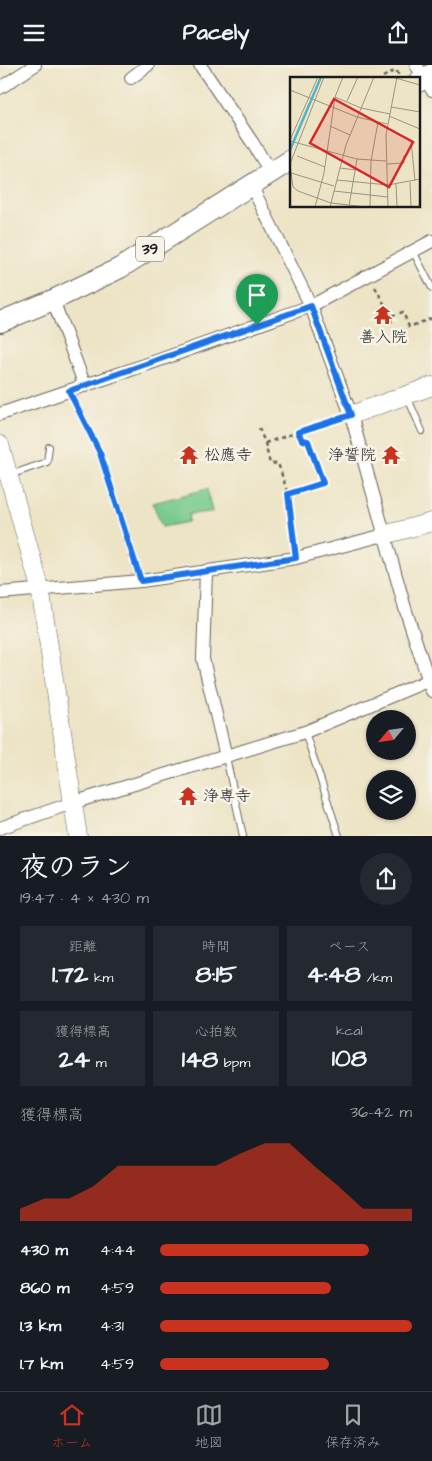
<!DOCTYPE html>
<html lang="ja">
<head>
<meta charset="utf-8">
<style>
  :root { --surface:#171b24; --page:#242831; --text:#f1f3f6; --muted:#9ea1a6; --line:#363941; --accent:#c8321e }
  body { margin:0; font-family:"Architects Daughter","Klee One",sans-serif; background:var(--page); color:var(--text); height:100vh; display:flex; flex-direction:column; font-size:19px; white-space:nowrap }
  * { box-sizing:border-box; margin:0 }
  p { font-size:16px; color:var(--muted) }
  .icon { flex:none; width:28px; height:28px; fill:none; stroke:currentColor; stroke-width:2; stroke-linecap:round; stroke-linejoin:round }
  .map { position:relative; height:771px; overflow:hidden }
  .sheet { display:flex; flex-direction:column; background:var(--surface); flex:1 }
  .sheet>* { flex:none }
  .needle { width:32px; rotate:241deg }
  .buttons { position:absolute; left:366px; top:645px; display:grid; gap:10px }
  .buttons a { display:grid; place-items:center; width:50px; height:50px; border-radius:50%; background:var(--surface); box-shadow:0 1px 4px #0004; font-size:25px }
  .pin { position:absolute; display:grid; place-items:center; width:42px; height:42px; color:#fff; margin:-51px -21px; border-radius:50% 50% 50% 0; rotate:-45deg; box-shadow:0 0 5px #0007 }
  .pin .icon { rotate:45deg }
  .round { display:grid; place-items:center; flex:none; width:52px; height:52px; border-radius:26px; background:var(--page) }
  .summary { display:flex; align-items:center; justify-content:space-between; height:85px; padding:0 20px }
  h1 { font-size:28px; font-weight:800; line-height:38px }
  .figures { display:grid; grid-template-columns:repeat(3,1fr); gap:8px; height:85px; padding:5px 20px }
  .figures div { display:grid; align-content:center; border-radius:0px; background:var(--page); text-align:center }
  .figures b { font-size:25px; font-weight:800 }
  .figures small { font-size:14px; font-weight:400 }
  .figures p { font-size:14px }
  .chart { height:140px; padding:10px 20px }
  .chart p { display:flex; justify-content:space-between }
  .chart svg { width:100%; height:90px; margin-top:5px; fill:var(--accent); opacity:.7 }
  ul { padding:0 20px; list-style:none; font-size:16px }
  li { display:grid; grid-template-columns:80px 60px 1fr; align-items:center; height:38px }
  li i { height:12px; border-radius:6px; background:var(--accent) }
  header { display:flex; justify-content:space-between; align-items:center; height:65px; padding:0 20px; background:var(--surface); font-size:22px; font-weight:800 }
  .tab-bar { display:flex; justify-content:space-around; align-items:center; height:70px; border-top:1px solid var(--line); background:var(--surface); font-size:14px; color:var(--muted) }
  .tab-bar a { display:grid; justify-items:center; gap:2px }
  .tab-bar .on { color:var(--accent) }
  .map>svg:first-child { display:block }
  .green { fill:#78cb8e; stroke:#4a7455 }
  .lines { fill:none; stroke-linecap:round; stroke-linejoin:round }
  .lane-casing { stroke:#656258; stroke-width:8 }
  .street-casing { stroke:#656258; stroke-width:14 }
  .secondary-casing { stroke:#656258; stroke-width:19 }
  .primary-casing { stroke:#656258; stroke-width:22 }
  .path { stroke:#656258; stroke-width:2.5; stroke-dasharray:4 4; stroke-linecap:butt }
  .lane { stroke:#fff; stroke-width:6 }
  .street { stroke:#fff; stroke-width:12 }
  .secondary { stroke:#fff; stroke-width:18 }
  .primary { stroke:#fff; stroke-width:20 }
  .route-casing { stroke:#fff; stroke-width:10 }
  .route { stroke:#1a73e8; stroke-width:6 }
  .labels { text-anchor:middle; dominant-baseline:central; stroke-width:5; stroke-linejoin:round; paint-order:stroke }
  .shield { fill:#f7f3e8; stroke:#5e5c59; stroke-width:1 }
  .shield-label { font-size:15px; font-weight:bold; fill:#1c1c1c }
  .poi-label { font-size:16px; fill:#1c1c1c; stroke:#f7f3e8; text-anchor:start }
  .inset-river { fill:none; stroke:#4db5cc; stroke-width:2.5 }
  .inset-road { fill:none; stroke:#999482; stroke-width:1 }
  .view { fill:#d62828; fill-opacity:0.15; stroke:#d62828; stroke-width:2.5 }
  .inset-edge { fill:none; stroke:#1c1c1c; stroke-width:2.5 }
</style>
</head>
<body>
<header><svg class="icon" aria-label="menu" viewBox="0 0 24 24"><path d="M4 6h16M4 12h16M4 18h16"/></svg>Pacely<svg class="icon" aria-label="share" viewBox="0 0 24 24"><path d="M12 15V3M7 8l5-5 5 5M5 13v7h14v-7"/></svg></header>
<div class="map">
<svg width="432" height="771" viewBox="0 0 432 771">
  <rect width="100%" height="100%" fill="#f7f3e8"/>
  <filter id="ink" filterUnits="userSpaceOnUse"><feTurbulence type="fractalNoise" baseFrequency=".02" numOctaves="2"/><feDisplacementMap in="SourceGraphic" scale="10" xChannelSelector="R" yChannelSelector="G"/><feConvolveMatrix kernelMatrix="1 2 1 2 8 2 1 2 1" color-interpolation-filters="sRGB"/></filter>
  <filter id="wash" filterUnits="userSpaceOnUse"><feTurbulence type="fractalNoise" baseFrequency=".0096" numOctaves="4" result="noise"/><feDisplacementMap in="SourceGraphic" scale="20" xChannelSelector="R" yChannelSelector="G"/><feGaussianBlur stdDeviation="1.12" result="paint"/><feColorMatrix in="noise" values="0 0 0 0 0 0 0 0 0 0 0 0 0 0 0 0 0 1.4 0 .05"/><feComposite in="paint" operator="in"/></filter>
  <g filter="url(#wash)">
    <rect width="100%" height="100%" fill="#ede4c6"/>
    <polygon class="green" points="207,424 212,447 189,449 188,457 162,462 153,438"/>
  </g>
  <g filter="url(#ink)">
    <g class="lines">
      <g class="lane-casing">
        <g id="lane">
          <polyline points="413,186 432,223"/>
          <polyline points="69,326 100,388 141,516"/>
          <polyline points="407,331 422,366"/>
          <polyline points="10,410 47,397 49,382"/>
          <polyline points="305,667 339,771"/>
          <polyline points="226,692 243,771"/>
        </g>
      </g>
      <g class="street-casing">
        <g id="street">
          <polyline points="200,0 252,77 271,108"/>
          <polyline points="416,0 432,25"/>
          <polyline points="131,13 148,0"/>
          <polyline points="0,23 35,0"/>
          <polyline points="251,120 311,241 351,350 405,543 432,626"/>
          <polyline points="53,235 85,321"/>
          <polyline points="0,349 154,297 311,241 432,176"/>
          <polyline points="206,506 203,594 226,692"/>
          <polyline points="0,528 141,516 296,493 384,470"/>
          <polyline points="0,763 72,738 305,667 432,614"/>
        </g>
      </g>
      <g class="secondary-casing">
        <g id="secondary">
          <polyline points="351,350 432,321"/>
          <polyline points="0,380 40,523 78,771"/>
          <polyline points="384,470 432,457"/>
        </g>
      </g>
      <g class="primary-casing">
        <g id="primary">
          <polyline points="418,17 432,9"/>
          <polyline points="0,257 53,235 120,203 291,95"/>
        </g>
      </g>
      <g class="path">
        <polyline points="383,12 396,5 401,14"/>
        <polyline points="418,44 421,49 418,50"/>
        <polyline points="375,222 391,251"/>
        <polyline points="391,258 391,251 403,247 409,262 432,253"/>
        <polyline points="259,363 265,378 270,399 278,398 288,429 295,479"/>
        <polyline points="265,378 337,354"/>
        <polyline points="288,429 323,418 307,376 302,375 299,367"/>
      </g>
      <use href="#lane" class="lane"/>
      <use href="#street" class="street"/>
      <use href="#secondary" class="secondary"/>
      <use href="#primary" class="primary"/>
    </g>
  </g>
  <g class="lines" filter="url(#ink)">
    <g class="route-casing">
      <polygon id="route" points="311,241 351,350 298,367 302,375 308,376 323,418 288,429 296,493 141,516 100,388 69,326"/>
    </g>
    <use href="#route" class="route"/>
  </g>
  <defs>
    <g id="temple-bare" transform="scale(1.5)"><path d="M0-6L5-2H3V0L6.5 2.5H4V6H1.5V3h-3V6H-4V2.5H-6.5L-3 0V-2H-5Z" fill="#c8321e" stroke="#f7f3e8" stroke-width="2.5" paint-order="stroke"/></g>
  </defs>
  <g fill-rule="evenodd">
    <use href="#temple-bare" x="383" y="250"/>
    <use href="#temple-bare" x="189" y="390"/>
    <use href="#temple-bare" x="391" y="390"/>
    <use href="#temple-bare" x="188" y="731"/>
  </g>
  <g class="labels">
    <rect class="shield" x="136" y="171.5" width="28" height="25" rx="4"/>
    <g class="shield-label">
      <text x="150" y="184">39</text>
    </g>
    <g class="poi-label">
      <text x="383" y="272" text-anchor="middle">善入院</text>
      <text x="204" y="390">松應寺</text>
      <text x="376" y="390" text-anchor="end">浄誓院</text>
      <text x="203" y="731">浄専寺</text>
    </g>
  </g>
  <g transform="translate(290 12)">
    <rect width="130" height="130" fill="#ede4c6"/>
    <path class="inset-river" d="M0,73l31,-73"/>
    <path class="inset-road" d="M102,0l28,8M0,13l67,27 30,7M45,20l26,11 29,6M57,24l11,-24M101,30l29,5M99,39l31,13M40,49l20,9M0,63l28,-63M121,63l4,41M0,64l67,18 29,2M7,79l28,11M0,87l34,-87M97,87l17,-1v-8M0,88l3,22 5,4 33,12 35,4M50,91l16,2M1,96l43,13M47,103l51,5 32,-6M120,105l1,25M106,107l1,23M44,114l54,6M59,129l8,-47M25,130l9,-34 11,-76 8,-20M40,130l16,-62 28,-68M80,130l1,-46 7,-39M98,130l-2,-72 11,-58"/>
    <path class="view" d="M44,22l79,43 -24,45 -79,-44z"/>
    <rect width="130" height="130" class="inset-edge"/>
  </g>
</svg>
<div class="buttons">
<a><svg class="needle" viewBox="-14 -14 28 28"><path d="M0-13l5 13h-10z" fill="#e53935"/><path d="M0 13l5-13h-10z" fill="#9ea1a6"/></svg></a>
<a><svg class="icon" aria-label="layers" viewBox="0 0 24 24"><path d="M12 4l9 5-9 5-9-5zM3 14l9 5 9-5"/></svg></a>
</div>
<div class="pin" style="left:257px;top:260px;background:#1e9e55"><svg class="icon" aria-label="arrive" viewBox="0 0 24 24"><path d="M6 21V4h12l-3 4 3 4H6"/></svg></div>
</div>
<section class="sheet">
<div class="summary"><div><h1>夜のラン</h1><p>19:47 · 4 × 430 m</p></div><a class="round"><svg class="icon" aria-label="share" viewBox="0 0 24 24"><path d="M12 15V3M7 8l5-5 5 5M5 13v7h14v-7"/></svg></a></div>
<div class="figures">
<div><p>距離</p><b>1.72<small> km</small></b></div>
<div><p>時間</p><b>8:15</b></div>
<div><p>ペース</p><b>4:48<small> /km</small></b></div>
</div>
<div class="figures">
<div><p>獲得標高</p><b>24<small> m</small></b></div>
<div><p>心拍数</p><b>148<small> bpm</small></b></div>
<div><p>kcal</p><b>108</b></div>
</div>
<div class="chart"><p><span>獲得標高</span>36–42 m</p>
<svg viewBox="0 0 160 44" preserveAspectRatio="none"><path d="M0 44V38L10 33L20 33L30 27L40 17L50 17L60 17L70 17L80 17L90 11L100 6L110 6L120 17L130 27L140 38L150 38L160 38V44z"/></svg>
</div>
<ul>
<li><b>430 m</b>4:44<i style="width:83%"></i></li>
<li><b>860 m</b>4:59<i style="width:68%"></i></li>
<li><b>1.3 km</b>4:31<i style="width:100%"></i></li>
<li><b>1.7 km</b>4:59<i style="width:67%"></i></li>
</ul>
</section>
<nav class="tab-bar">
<a class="on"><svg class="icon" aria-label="home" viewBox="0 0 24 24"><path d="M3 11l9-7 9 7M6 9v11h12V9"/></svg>ホーム</a>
<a><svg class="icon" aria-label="map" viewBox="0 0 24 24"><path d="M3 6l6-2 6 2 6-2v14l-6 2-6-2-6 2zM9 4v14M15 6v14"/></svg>地図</a>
<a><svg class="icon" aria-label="saved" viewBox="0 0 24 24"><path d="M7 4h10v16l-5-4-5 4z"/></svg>保存済み</a>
</nav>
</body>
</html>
